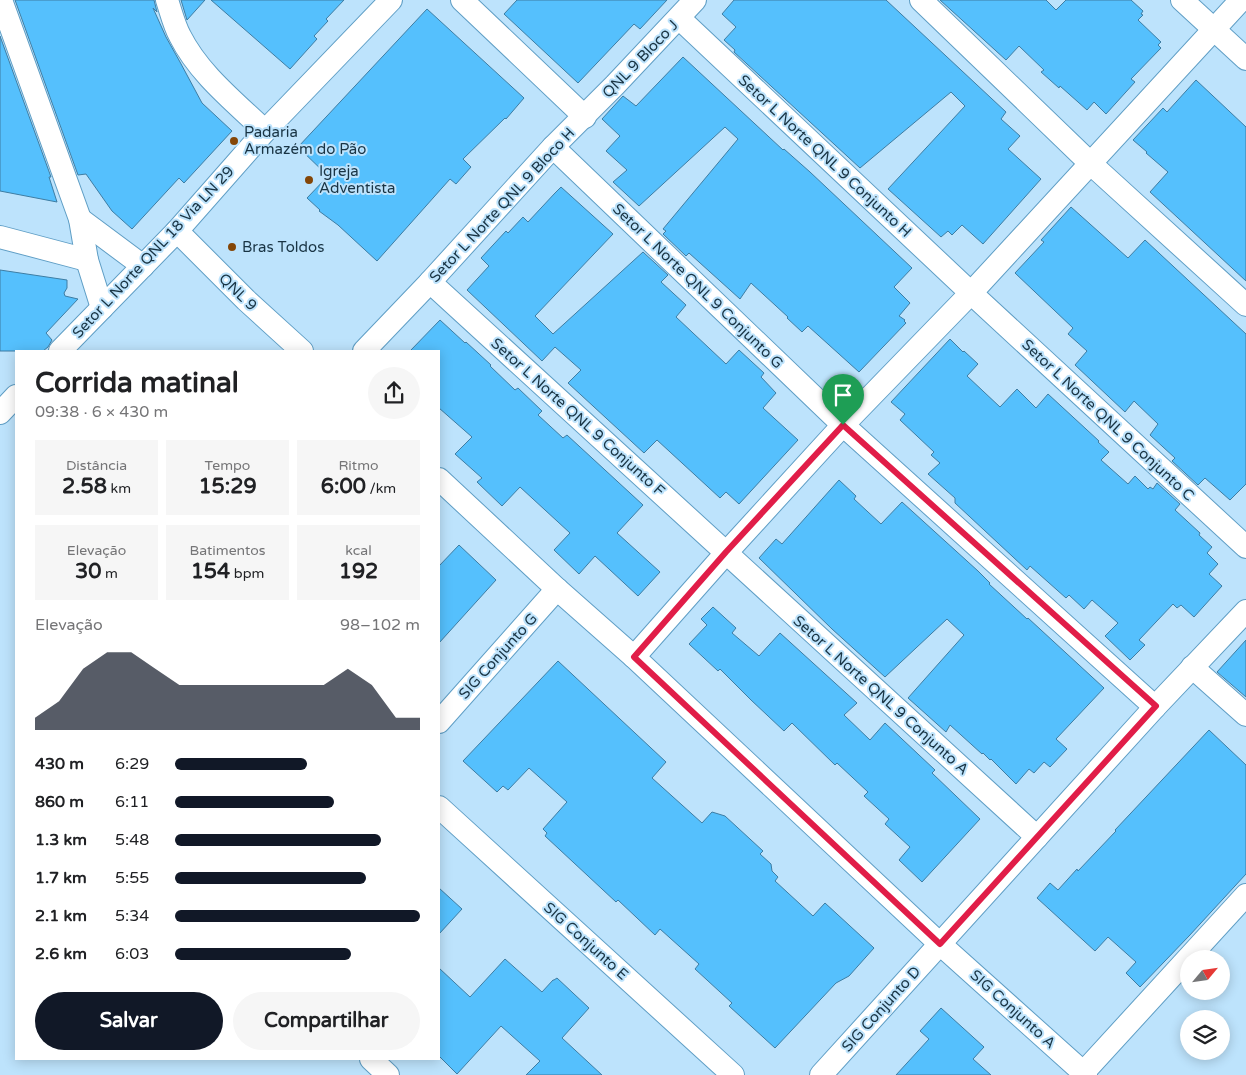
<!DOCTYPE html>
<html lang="pt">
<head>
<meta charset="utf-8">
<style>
  :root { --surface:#fff; --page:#f6f6f6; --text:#202124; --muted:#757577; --accent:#111827 }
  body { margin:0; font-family:"Varela Round",sans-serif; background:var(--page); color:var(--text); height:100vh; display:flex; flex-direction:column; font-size:19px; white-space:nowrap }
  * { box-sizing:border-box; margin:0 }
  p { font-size:16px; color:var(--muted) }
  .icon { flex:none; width:28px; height:28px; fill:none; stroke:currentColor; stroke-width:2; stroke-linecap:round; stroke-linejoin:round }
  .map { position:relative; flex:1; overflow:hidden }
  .side { position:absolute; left:15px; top:350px; width:425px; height:710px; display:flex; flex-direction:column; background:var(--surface); border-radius:0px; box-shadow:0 2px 12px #0003 }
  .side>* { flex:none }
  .needle { width:32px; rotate:61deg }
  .buttons { position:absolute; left:1180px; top:950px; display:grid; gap:10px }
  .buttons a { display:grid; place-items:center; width:50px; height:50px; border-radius:50%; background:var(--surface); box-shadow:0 2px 12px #0003; font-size:25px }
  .pin { position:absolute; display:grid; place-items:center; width:42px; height:42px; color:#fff; margin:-51px -21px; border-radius:50% 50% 50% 0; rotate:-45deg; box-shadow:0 0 5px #0007 }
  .pin .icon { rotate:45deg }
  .round { display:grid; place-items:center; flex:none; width:52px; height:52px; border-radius:26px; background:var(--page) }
  .overview { display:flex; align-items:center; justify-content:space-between; height:85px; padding:0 20px }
  h1 { font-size:28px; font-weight:800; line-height:38px }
  .metrics { display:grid; grid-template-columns:repeat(3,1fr); gap:8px; height:85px; padding:5px 20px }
  .metrics div { display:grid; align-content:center; border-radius:0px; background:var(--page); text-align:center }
  .metrics b { font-size:21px; font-weight:800 }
  .metrics small { font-size:14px; font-weight:400 }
  .metrics p { font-size:14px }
  .chart { height:140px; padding:10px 20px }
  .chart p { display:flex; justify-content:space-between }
  .chart svg { width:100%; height:90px; margin-top:5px; fill:var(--accent); opacity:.7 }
  .button { display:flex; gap:10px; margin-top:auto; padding:10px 20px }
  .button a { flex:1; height:58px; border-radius:30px; background:var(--accent); color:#fff; font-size:20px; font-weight:800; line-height:58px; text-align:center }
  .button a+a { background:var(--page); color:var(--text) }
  ul { padding:0 20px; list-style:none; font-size:16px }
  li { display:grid; grid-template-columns:80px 60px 1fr; align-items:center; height:38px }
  li i { height:12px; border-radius:6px; background:var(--accent) }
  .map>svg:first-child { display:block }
  .building { fill:#55c0fd; stroke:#3e7da3 }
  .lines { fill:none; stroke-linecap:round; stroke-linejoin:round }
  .minor-casing { stroke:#5f9ec5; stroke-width:24 }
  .minor { stroke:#fff; stroke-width:22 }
  .route-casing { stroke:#fff; stroke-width:10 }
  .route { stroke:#e11d48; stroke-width:6 }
  .poi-dot { fill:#844607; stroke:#bde3fc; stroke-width:2 }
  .labels { text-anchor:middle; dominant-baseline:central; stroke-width:4; stroke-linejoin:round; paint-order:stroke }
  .street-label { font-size:15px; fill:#193444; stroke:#bde3fc }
  .poi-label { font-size:15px; fill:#193444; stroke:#bde3fc; text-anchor:start }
</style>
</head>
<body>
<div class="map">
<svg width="1246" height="1075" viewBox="0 0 1246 1075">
  <rect width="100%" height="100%" fill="#bde3fc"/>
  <g class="building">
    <polygon points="15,0 154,0 157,12 153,8 166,37 180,62 202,103 232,131 184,183 179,178 132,229 112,211 86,174 78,175"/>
    <polygon points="181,0 205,0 187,20"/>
    <polygon points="211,0 344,0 326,19 328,21 314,36 317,39 290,69"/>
    <polygon points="517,0 667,0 640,29 634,24 578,83 504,14"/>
    <polygon points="734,0 886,0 1006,112 1001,119 1020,136 1008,149 1041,179 983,244 962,225 952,235 948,231 941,237 888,189 965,106 951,92 860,168 734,52 735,50 724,40 736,27 722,14"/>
    <polygon points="940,0 1046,0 1056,10 1066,0 1131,0 1143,11 1141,14 1143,15 1138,20 1161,42 1158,45 1161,48 1131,79 1135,82 1106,114 1094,102 1087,110 1060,86 1059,88 1041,72 1044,70 1019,46 1006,60"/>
    <polygon points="427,9 524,98 506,119 505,118 463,159 471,167 456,184 450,179 377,261 338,225 319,211 320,210 307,198 328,176 298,147"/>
    <polygon points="0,36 51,177 49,177 57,202 0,191"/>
    <polygon points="683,57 783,150 784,149 810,172 912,268 894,287 910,303 899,316 905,320 904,321 906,323 859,372 808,326 802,332 787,318 788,317 751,283 740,299 689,253 686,256 663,234 666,231 663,229 738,139 725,127 639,206 613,182 627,170 606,151 620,136 602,119 623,96 636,106"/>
    <polygon points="1196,80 1246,127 1246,281 1150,192 1168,172 1146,153 1147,152 1133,140 1163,108 1167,112"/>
    <polygon points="561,187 613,234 535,316 553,334 643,252 668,275 661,282 686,305 676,317 726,364 739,350 764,373 761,377 776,393 763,408 798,440 739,504 726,492 720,498 657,440 644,453 568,383 581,370 555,347 542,361 467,290 489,266 481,258 506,231 508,233 523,217 528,222 555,193"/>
    <polygon points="1071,207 1128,258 1145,240 1246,334 1246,484 1230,500 1205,478 1198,485 1172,461 1175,458 1150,435 1158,424 1134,401 1125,412 1075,365 1087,351 1068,334 1073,328 1015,273 1044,242 1041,240"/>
    <polygon points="0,270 67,280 67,288 64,293 65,296 78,299 46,333 52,340 48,347 43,351 0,351"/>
    <polygon points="440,320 465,343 466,342 491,365 490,366 515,390 518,388 542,411 538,415 563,438 567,435 643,505 617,533 660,572 638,596 595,556 579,574 554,550 570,533 520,487 502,506 477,482 482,478 455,454 472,437 439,408 439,351 410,351"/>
    <polygon points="950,339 963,352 964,351 978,364 967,376 1000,407 1017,389 1036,408 1048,394 1099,441 1098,442 1109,452 1101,460 1128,484 1135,476 1148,489 1150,487 1153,489 1157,483 1180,504 1175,510 1200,533 1199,535 1212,547 1207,553 1218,564 1209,574 1222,586 1194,617 1181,605 1177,608 1173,604 1139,640 1145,645 1130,660 1105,636 1118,623 1092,600 1084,609 1069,595 1066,598 1030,566 1027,570 955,503 955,498 928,474 940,463 931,455 934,452 900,420 905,414 891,402"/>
    <polygon points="839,480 856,496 854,499 881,524 902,502 978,571 990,583 989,584 1027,619 1028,618 1104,688 1056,739 1067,749 1050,767 1044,762 1034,773 1029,769 1016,784 991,759 990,760 983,753 982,754 950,725 946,732 908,698 964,635 947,619 885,677 832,629 759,558 776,539 782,544"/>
    <polygon points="459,545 496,580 439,643 439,566"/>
    <polygon points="713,607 736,628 732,633 759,656 780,633 857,703 844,715 870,740 885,723 935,770 932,773 980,819 922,882 899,860 910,847 885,824 889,819 864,796 868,792 837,763 835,765 792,723 784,731 751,700 720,669 718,671 689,644 707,625 701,619"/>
    <polygon points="1246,640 1246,697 1217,672"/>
    <polygon points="558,661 666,762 652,778 702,823 712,812 725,816 763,851 760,854 771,864 772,871 778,877 775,881 813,916 825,903 874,948 849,976 836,983 775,1048 729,1006 732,1003 695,969 699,964 660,929 655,935 618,900 616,902 545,836 547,833 543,829 567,802 529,768 508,790 503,786 497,792 463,761"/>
    <polygon points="1209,730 1246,765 1246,874 1189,936 1140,987 1126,973 1136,962 1108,937 1095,951 1037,898 1050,883 1058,890 1077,869 1078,871 1116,831 1115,830"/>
    <polygon points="439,888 462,909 439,934"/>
    <polygon points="505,959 542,992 553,980 554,980 557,978 589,1008 562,1038 602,1075 526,1075 540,1061 501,1026 457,1074 439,1056 439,968 470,997"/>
    <polygon points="941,1008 984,1047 973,1059 991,1075 896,1075 929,1039 920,1031"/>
  </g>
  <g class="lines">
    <g class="minor-casing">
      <g id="minor">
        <polyline points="1,0 80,219 87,260 102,308"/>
        <path d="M167,0c4,12 7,25 13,36 19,38 55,66 85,95"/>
        <polyline points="462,0 585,117"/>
        <polyline points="921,0 1090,163 1246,305"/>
        <polyline points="1182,0 1246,59"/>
        <polyline points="679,18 971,293 1246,547"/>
        <polyline points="553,147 843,425 1155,707"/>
        <polyline points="80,219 143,266"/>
        <polyline points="177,231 246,300 302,351"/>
        <polyline points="0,237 87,260"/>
        <polyline points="430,282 1037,837"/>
        <polyline points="60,351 177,231 265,131 391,0"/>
        <polyline points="364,351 430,282 553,147 615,85 695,0"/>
        <polyline points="0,413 16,396"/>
        <polyline points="439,479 557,589 634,657 940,944 1086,1075"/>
        <polyline points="634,657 726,553 843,425 971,293 1241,0"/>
        <polyline points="1192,667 1246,715"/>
        <polyline points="439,722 557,589"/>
        <polyline points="439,807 733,1075"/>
        <polyline points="371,1059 388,1075"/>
        <polyline points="1083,1073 1246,895"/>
        <polyline points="821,1075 1155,707 1246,611"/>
      </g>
    </g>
    <use href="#minor" class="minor"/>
  </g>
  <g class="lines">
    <g class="route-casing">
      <polygon id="route" points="843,425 1156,706 940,944 634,657 726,552"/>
    </g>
    <use href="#route" class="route"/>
  </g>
  <g class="poi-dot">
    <circle cx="234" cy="141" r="5"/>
    <circle cx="309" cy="180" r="5"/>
    <circle cx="232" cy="247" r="5"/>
  </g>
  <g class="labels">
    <g class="street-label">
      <text transform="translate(640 59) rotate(-46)">QNL 9 Bloco J</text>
      <text transform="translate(825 156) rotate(43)">Setor L Norte QNL 9 Conjunto H</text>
      <text transform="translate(502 205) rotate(-47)">Setor L Norte QNL 9 Bloco H</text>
      <text transform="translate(153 252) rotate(-47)">Setor L Norte QNL 18 Via LN 29</text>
      <text transform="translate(698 286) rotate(44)">Setor L Norte QNL 9 Conjunto G</text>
      <text transform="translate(238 292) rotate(44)">QNL 9</text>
      <text transform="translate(578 417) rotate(42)">Setor L Norte QNL 9 Conjunto F</text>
      <text transform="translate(1108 420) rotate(43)">Setor L Norte QNL 9 Conjunto C</text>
      <text transform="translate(498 656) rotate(-48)">SIG Conjunto G</text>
      <text transform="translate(881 695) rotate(42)">Setor L Norte QNL 9 Conjunto A</text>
      <text transform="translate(586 941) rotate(42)">SIG Conjunto E</text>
      <text transform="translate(881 1009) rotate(-48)">SIG Conjunto D</text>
      <text transform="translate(1013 1009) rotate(42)">SIG Conjunto A</text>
    </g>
    <g class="poi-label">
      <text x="244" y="132">Padaria<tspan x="244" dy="17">Armazém do Pão</tspan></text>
      <text x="319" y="171">Igreja<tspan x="319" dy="17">Adventista</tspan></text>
      <text x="242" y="247">Bras Toldos</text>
    </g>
  </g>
</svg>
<div class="buttons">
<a><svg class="needle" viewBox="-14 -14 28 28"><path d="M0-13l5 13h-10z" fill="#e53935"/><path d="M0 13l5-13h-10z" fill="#757577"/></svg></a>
<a><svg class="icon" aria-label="layers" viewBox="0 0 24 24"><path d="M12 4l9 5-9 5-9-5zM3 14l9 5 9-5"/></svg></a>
</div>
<div class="pin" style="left:843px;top:425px;background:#1e9e55"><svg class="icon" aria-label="arrive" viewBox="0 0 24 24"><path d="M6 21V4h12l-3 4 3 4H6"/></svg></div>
<section class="side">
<div class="overview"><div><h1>Corrida matinal</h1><p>09:38 · 6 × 430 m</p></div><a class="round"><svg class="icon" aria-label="share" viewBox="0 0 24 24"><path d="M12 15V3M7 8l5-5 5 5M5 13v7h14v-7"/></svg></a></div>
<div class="metrics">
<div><p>Distância</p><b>2.58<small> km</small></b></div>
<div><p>Tempo</p><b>15:29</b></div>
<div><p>Ritmo</p><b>6:00<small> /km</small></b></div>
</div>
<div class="metrics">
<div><p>Elevação</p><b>30<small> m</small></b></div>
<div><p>Batimentos</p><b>154<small> bpm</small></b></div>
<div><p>kcal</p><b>192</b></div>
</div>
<div class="chart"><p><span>Elevação</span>98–102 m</p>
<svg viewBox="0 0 160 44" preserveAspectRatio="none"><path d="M0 44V38L10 30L20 14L30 6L40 6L50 14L60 22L70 22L80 22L90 22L100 22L110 22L120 22L130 14L140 22L150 38L160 38V44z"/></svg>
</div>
<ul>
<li><b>430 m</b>6:29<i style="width:54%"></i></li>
<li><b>860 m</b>6:11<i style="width:65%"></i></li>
<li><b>1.3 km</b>5:48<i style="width:84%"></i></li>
<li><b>1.7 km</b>5:55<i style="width:78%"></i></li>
<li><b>2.1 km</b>5:34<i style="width:100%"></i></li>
<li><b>2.6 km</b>6:03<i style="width:72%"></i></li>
</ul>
<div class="button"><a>Salvar</a><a>Compartilhar</a></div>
</section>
</div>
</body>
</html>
